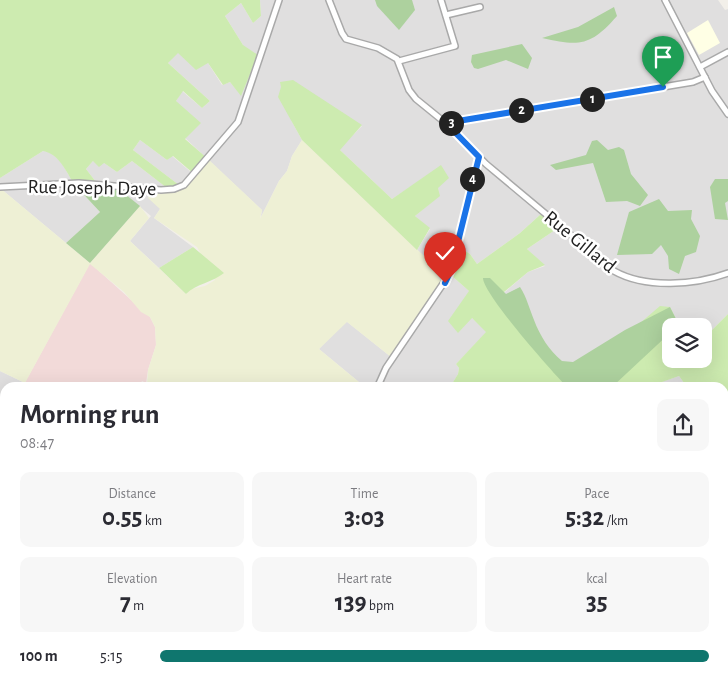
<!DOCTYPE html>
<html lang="en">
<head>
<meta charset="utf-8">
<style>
  :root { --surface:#fff; --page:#f7f7f7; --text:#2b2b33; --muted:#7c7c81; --accent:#0f766e }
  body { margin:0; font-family:"Alegreya Sans",sans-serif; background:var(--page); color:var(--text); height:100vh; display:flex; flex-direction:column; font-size:19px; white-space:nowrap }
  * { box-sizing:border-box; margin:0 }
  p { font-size:16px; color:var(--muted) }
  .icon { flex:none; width:28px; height:28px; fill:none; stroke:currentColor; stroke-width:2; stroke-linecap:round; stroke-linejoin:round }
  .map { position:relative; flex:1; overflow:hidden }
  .details { position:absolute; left:0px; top:382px; width:729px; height:304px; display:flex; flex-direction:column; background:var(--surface); border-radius:15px 15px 0 0; box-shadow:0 5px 20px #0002 }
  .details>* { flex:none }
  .tools { position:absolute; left:662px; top:318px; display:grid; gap:10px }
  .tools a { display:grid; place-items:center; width:50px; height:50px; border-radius:10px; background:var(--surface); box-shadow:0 5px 20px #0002; font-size:25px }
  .pin { position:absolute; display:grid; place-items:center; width:42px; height:42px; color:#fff; margin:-51px -21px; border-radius:50% 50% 50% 0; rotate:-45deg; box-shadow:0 0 5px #0007 }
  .pin .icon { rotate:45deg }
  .km { position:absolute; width:25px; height:25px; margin:-12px; border-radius:50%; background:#222; color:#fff; font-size:14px; line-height:25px; text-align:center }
  .round { display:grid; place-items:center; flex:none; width:52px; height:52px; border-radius:10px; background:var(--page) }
  .headline { display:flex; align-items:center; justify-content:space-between; height:85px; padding:0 20px }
  h1 { font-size:28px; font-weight:700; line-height:38px }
  .metrics { display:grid; grid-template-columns:repeat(3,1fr); gap:8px; height:85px; padding:5px 20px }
  .metrics div { display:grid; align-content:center; border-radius:10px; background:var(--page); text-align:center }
  .metrics b { font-size:25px; font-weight:700 }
  .metrics small { font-size:14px; font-weight:400 }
  .metrics p { font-size:14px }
  ul { padding:0 20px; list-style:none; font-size:16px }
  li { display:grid; grid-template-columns:80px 60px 1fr; align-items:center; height:38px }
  li i { height:12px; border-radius:6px; background:var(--accent) }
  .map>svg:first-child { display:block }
  .residential { fill:#e0dfdf }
  .commercial { fill:#f2dad9 }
  .industrial { fill:#ebdbe8 }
  .education { fill:#ffffe5 }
  .farmland { fill:#eef0d5 }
  .grass { fill:#cdebb0 }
  .forest { fill:#add19e }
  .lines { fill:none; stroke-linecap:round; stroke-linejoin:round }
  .minor-casing { stroke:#a9a9a9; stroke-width:8 }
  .highway-casing { stroke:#dc2a67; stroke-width:10 }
  .minor { stroke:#fff; stroke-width:5 }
  .highway { stroke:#e892a2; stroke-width:8 }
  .route-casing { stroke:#fff; stroke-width:10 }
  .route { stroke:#1a73e8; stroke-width:6 }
  .labels { text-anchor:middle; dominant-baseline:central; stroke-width:5; stroke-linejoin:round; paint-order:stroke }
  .street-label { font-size:20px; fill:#222; stroke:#fff }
</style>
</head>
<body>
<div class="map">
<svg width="728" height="686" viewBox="0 0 728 686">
  <rect width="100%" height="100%" fill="#f2efe9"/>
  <g class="residential">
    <polygon points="260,0 718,0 725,10 728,9 728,48 699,66 700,67 728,52 728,314 704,338 704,326 679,326 670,307 570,383 498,298 528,272 545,266 527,249 558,228 611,271 626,280 683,285 701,283 714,279 655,280 642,279 620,272 456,134 475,155 448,273 442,282 424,256 417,250 430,229 415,216 439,196 438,188 442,166 392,199 339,149 362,126 281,87 292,122 302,140 292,156 287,171 279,181 261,217 262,210 185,138 176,101 182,91 202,108 210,101 168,63 177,52 208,63 222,85 230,82 241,95 243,45 225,16 241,3 253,23 261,16"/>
    <polygon points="140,140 167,160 172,156 192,173 181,186 179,185 133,150"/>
    <polygon points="43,151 50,152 61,162 74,184 100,212 66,243 0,188 0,178"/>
    <polygon points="93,161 104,163 117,172 132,161 167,188 160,209 154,218 193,247 159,268 130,241 151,216 115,186 130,187 96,182 86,169"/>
    <polygon points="478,165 483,165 541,214 520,233 477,264 470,254 459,247"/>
    <polygon points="452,276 469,291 472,318 487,332 456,364 459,368 458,374 450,387 380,388 388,369"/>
    <polygon points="346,321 391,357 377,378 375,387 365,387 319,349"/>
    <polygon points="0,371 25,383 22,387 5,388 5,412 0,408"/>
    <polygon points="679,376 687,387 648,388 649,386"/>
    <polygon points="724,482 728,482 728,585 724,591"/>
    <polygon points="728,598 728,686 697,686 699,681 724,681 724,608"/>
    <polygon points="158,681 306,681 312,686 163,686"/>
    <polygon points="311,681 487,681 475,686 316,686"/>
    <polygon points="619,681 694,681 693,686 608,686"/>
  </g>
  <polygon class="commercial" points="90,263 150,317 155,327 156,345 148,370 146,383 142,381 139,387 22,388"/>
  <polygon class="industrial" points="0,484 5,493 5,681 129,681 134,686 0,686"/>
  <polygon class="education" points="708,20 720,43 699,55 687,33"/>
  <polygon class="farmland" points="302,140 424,256 442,282 391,357 347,322 319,349 365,387 147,387 148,370 156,345 155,327 150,317 141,312 124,292 90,264 25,383 0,371 0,188 90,263 140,206 149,218 130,241 186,294 191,289 205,286 215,280 197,247 154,218 160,209 148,198 150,189 168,190 184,185 208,159 262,210 260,219 279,181 287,171 292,156"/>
  <g class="grass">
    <path d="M0,0h260l1,16 -8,7 -12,-20 -16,13 18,29 15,10 -17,41 -11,-14 -7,3 -15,-22 -12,7 -18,-17 -10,10 42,38 -8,7 -19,-17 -7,10 25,22 -16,16 23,20 -14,15 -21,-18 -6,4 -27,-20 -7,10 46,35 -12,3 -35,-27 -15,11 -13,-9 -5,4 -6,-6 -7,8 10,13 -22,2c-8,-13 -15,-30 -31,-33l-43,27z"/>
    <polygon points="293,80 362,125 340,150 392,199 441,165 449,178 438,188 440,196 415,216 430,228 417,250 302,140 278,97 281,87 280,82"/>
    <polygon points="541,214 558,228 527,249 545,265 528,272 498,297 570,383 660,306 670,307 679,325 671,326 671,359 704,359 704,338 728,314 728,450 724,441 724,388 687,387 679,376 648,387 450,387 458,374 459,368 456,364 486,332 472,318 458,333 448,321 469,291 452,276 459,247 470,254 477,264 520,233"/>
    <path d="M193,247l31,26c-11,9 -28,11 -38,21l-27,-26z"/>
  </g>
  <g class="forest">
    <polygon points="375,0 412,0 415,10 399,30 377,6"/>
    <path d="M614,7l3,9c-27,31 -38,30 -75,22l36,-11z"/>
    <polygon points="522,44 532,58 528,69 506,60 478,69 474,68 471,62 472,55"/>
    <polygon points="597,140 608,150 619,147 624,150 631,174 648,195 640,206 627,201 606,202 593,163 556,170 550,165 586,155 592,141"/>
    <polygon points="715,179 728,179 728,201 725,203 728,220 715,219 710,187"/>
    <polygon points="74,184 115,186 140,206 90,263 66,243 100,212"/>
    <polygon points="659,199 668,211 692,210 691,219 700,236 696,252 685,256 679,274 669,269 668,256 661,245 652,254 617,255 629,212"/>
    <path d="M483,278h7l16,16 14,-7c7,11 9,21 14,33 6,16 15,30 28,41l11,1 52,-32 45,-23 9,18 -8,1v6l-59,55h-45c-14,-14 -84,-93 -84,-109z"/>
  </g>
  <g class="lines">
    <g class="minor-casing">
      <g id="minor">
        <path d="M329,0l13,33 4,6 32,9 19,11 12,31 7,9 32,26 38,39 128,107c32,18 81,14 114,2"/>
        <polyline points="665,0 712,91 728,114"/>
        <polyline points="446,15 480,7"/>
        <polyline points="399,61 455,46 441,0"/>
        <polyline points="700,67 728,52"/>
        <polyline points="448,125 458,121 693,82 705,77"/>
        <polyline points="0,187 79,183 161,190 174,189 184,185 238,122 279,0"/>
        <polyline points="377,388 386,368 449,275 479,157"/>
        <polyline points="0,410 5,415"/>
        <polyline points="724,480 728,479"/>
        <polyline points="2,584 5,625"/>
        <polyline points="724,600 728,593"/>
        <polyline points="10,681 10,686"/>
        <polyline points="309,681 315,686"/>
        <polyline points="524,681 532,686"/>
        <polyline points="541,681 560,686"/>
        <polyline points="490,686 501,681"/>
        <polyline points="599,686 615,681"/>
        <polyline points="695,686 696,681"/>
      </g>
    </g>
    <g class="highway-casing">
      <g id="highway">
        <polyline points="0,444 5,456"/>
        <polyline points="0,461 5,473"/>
        <polyline points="140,681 145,686"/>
        <polyline points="151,681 156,686"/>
      </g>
    </g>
    <use href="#minor" class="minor"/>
    <use href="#highway" class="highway"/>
  </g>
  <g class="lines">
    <g class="route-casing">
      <polyline id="route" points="445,283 451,270 479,157 448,125 458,121 663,87"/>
    </g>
    <use href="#route" class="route"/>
  </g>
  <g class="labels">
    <g class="street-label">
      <text transform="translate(92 188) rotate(1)">Rue Joseph Daye</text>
      <text transform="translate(580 242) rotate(39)">Rue Gillard</text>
    </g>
  </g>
</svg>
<div class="tools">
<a><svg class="icon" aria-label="layers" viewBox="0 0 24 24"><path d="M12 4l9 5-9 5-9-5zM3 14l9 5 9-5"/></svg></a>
</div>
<div class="pin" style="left:663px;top:87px;background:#1e9e55"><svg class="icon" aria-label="arrive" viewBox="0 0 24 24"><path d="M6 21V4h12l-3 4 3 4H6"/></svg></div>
<div class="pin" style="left:445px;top:283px;background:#d93025"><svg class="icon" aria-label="check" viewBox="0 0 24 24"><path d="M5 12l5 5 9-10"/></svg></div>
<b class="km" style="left:592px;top:99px">1</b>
<b class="km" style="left:521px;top:110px">2</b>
<b class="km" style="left:451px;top:123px">3</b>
<b class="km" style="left:472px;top:179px">4</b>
<section class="details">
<div class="headline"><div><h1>Morning run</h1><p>08:47</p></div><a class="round"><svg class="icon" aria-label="share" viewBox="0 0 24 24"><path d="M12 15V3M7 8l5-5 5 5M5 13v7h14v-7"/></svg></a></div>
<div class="metrics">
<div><p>Distance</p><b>0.55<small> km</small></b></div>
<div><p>Time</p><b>3:03</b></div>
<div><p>Pace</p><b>5:32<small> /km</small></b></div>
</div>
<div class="metrics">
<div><p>Elevation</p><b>7<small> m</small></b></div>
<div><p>Heart rate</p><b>139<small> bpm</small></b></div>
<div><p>kcal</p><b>35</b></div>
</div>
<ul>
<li><b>100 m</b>5:15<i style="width:100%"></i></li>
</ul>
</section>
</div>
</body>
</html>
